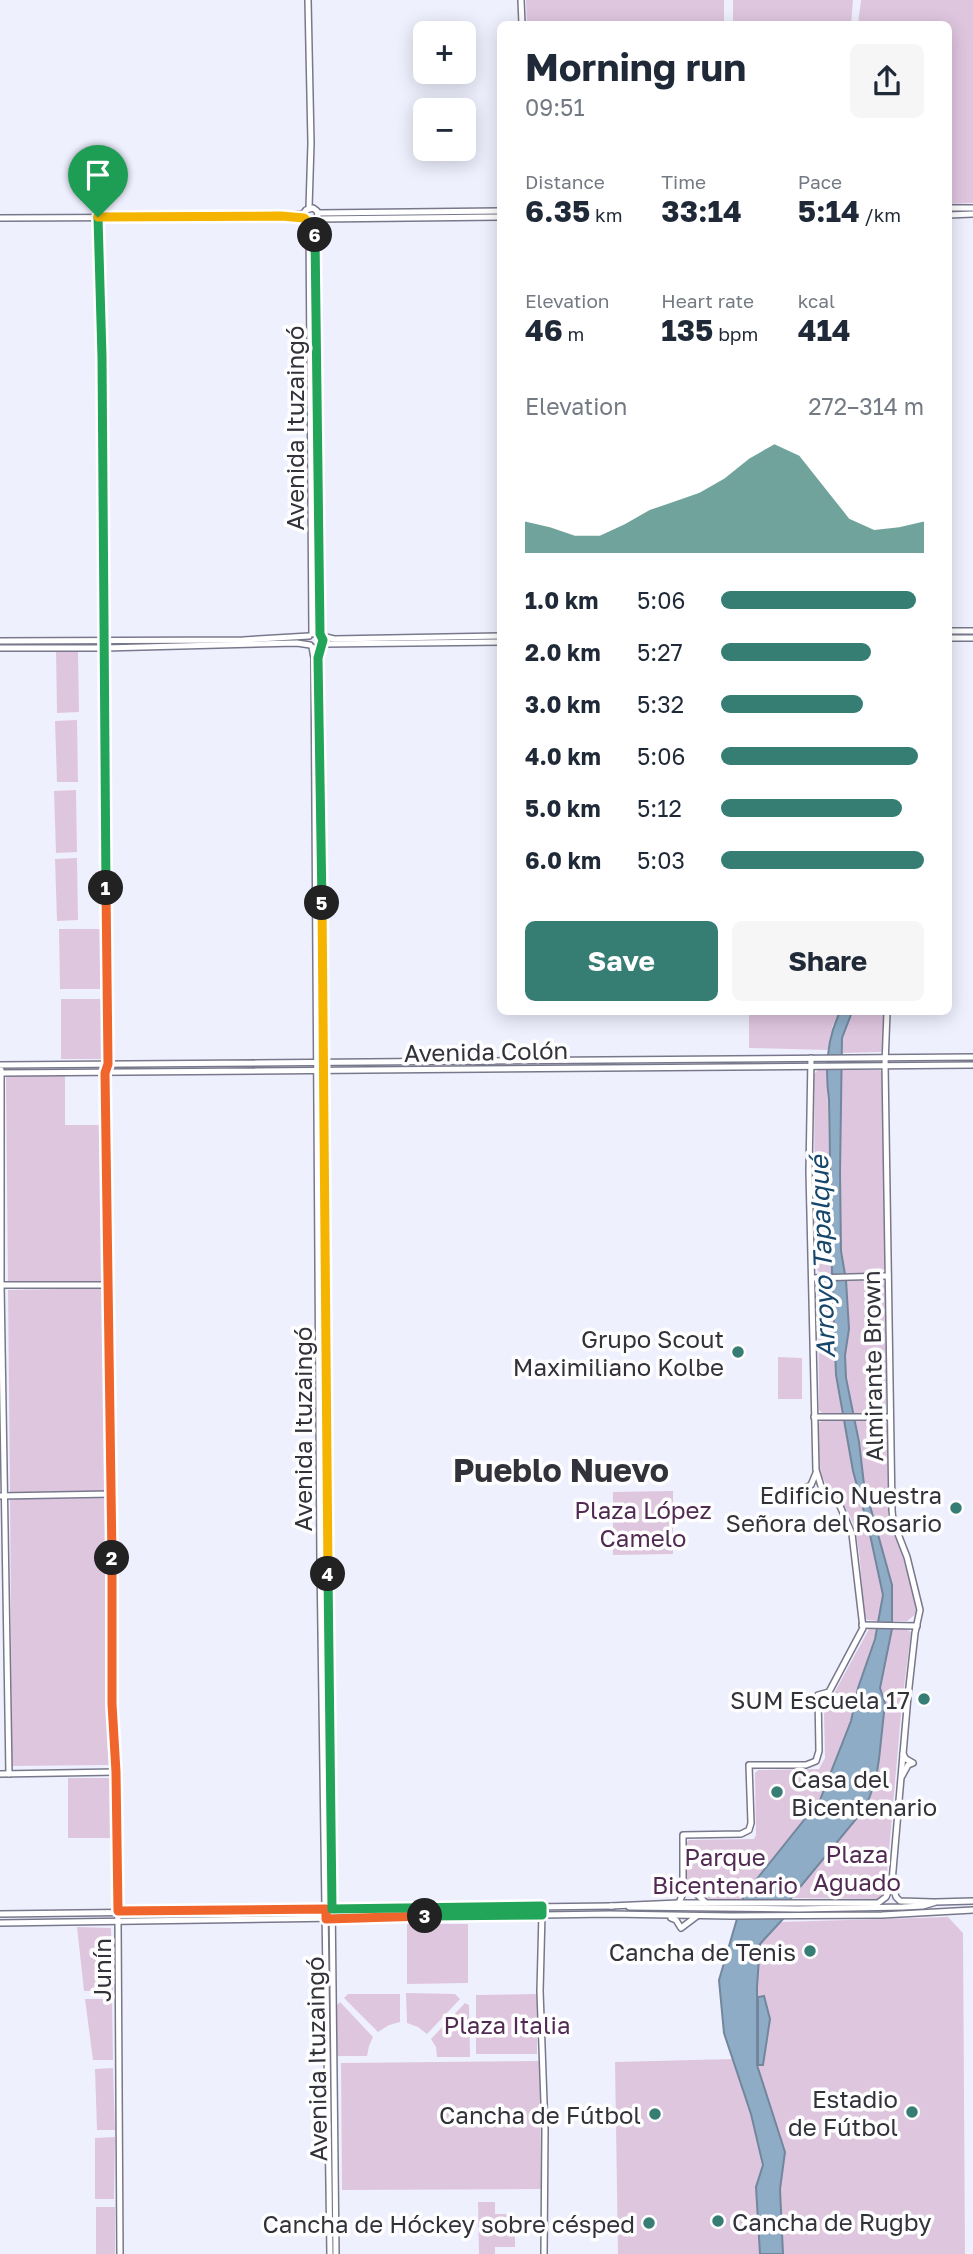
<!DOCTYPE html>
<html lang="en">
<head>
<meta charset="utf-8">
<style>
  :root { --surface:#fff; --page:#f6f6f7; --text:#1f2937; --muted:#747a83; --accent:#367d74 }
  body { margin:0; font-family:"Golos Text",sans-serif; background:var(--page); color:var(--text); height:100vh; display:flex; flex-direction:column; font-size:26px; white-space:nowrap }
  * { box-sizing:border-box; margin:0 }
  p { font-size:23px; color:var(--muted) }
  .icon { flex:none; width:38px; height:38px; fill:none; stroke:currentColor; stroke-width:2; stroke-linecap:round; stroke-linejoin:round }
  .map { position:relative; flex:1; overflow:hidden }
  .drawer { position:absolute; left:497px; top:21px; width:455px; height:994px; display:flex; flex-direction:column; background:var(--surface); border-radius:10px; box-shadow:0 4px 18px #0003 }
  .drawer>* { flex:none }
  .controls { position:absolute; left:413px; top:21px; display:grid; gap:14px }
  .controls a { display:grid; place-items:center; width:63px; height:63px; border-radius:10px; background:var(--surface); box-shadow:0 4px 18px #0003; font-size:35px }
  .pin { position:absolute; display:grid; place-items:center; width:60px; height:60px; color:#fff; margin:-72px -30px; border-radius:50% 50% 50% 0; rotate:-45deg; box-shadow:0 0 7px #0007 }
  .pin .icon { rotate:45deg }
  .km { position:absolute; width:35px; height:35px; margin:-18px; border-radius:50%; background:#222; color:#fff; font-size:19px; line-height:35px; text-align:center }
  .round { display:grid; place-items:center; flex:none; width:74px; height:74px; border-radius:10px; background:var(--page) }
  .head { display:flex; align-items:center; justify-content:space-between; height:119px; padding:0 28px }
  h1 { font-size:38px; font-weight:700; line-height:52px }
  .figures { display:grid; grid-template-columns:repeat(3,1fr); gap:10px; height:119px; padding:7px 28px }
  .figures div { display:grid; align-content:center }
  .figures b { font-size:30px; font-weight:700 }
  .figures small { font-size:19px; font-weight:400 }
  .figures p { font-size:19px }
  .chart { height:196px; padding:14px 28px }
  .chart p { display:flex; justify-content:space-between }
  .chart svg { width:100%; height:126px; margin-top:7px; fill:var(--accent); opacity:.7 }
  .action { display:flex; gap:14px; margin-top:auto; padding:14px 28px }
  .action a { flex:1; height:80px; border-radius:10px; background:var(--accent); color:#fff; font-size:28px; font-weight:700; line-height:80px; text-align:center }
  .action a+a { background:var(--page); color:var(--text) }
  ul { padding:0 28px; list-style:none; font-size:23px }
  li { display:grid; grid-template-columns:112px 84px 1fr; align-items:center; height:52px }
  li i { height:18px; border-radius:9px; background:var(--accent) }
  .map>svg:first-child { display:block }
  .green { fill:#dfc6df }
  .water { fill:#8eacc6; stroke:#72879c; stroke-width:2 }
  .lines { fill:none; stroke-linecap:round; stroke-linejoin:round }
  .secondary-casing { stroke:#78788c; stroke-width:8 }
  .secondary { stroke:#fff; stroke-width:5 }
  .split-1-casing { stroke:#fff; stroke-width:14 }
  .split-2-casing { stroke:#fff; stroke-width:14 }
  .split-3-casing { stroke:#fff; stroke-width:14 }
  .split-4-casing { stroke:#fff; stroke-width:14 }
  .split-5-casing { stroke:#fff; stroke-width:14 }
  .split-6-casing { stroke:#fff; stroke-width:14 }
  .split-7-casing { stroke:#fff; stroke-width:14 }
  .split-1 { stroke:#22a559; stroke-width:9 }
  .split-2 { stroke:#f0652b; stroke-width:9 }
  .split-3 { stroke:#f0652b; stroke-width:9 }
  .split-4 { stroke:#22a559; stroke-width:9 }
  .split-5 { stroke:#f5b400; stroke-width:9 }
  .split-6 { stroke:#22a559; stroke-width:9 }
  .split-7 { stroke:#f5b400; stroke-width:9 }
  .poi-dot { fill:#367d74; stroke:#fefefe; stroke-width:2.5 }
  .labels { text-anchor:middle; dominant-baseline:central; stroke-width:7; stroke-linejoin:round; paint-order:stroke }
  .street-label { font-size:24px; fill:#32323b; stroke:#fefefe }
  .poi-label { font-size:24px; fill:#32323b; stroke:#fefefe; text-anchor:end }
  .park-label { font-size:24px; fill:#512b52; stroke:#fefefe }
  .water-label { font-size:26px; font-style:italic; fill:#16466b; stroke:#fefefe }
  .district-label { font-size:32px; font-weight:bold; fill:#32323b; stroke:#fefefe }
</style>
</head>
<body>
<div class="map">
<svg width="973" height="2254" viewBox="0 0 973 2254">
  <rect width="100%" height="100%" fill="#eff0fe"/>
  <g class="green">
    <polygon points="526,0 724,0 724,24 527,24"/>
    <polygon points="733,0 853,0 851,24 733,24"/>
    <polygon points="861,0 973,0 973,203 949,204 948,24 858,24"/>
    <polygon points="56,651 78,651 79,712 57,713"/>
    <polygon points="77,720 78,782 57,782 55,721"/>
    <polygon points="76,790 77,852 56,853 54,791"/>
    <polygon points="77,858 78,920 57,921 55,859"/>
    <polygon points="59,929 100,929 101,989 60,989"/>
    <polygon points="61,999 101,999 102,1059 61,1059"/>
    <polygon points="749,1012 840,1012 832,1027 830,1050 749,1048"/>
    <polygon points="852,1012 884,1012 883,1050 881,1052 842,1053 842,1038"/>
    <polygon points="818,1070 827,1070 832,1273 820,1273 815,1267 814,1074"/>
    <path d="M842,1070h38l3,4 2,193 -4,6h-36c-11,-64 -4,-138 -3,-203z"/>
    <polygon points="65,1075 65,1125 104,1125 105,1282 8,1283 6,1076"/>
    <polygon points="846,1280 883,1280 886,1283 886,1408 882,1413 853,1413 846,1378 845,1355 849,1329"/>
    <polygon points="822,1281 832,1281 836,1375 842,1413 822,1413 819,1410 818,1285"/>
    <polygon points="105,1288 107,1492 10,1493 8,1290"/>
    <polygon points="778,1357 802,1358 802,1399 778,1399"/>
    <path d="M822,1420h22l9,51 16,59 14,65 -5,26 -11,-1 -4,-7c-2,-30 -1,-63 -11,-92 -6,-18 -22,-28 -30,-44 -6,-12 -3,-40 -3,-54z"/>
    <polygon points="855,1421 884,1421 888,1426 888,1516 902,1554 916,1604 916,1614 907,1621 892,1621 892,1585 864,1484"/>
    <polygon points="673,1491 673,1554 613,1555 613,1492"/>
    <polygon points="107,1498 109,1765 12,1766 10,1499"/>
    <path d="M869,1629h8l-19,59 -7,33 -31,79 -78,100h-37c-25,-22 -19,-26 -19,-57l3,-3 65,-1 2,-4 -1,-62 3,-3 61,-1 6,-11 -1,-45 2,-5z"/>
    <polygon points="892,1629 906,1629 911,1632 902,1703 885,1896 880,1899 791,1898 866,1807 876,1779 879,1759 885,1703 880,1688"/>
    <rect x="68" y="1778" width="43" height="60"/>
    <polygon points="948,1917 963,1933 965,2254 783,2254 780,2189 785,2152 757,2066 757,1987 760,1944 781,1922"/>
    <polygon points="407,1924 468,1924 468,1983 407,1984"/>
    <polygon points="77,1927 111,1928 113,1990 84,1991"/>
    <polygon points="406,1993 455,1994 460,1999 427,2034 418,2027 407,2023"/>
    <polygon points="348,1994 400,1994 400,2022 389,2025 378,2032 344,1998"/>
    <polygon points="537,1994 537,2054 476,2054 476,1995"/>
    <polygon points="85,1999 112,1999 113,2060 93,2060"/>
    <polygon points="340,2002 373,2037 369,2046 367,2056 337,2056 336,2006"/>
    <polygon points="465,2003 469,2005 470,2057 437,2057 436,2047 431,2039"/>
    <polygon points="732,2059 751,2114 763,2165 756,2187 760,2254 618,2254 615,2062"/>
    <polygon points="540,2061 541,2189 342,2190 341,2063"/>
    <polygon points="113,2068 115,2130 97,2130 95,2069"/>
    <polygon points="115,2137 114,2199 95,2199 95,2138"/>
    <polygon points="478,2202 495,2202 495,2214 515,2214 515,2247 495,2247 495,2254 479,2254"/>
    <rect x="96" y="2207" width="19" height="47"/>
  </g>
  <g class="water">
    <path d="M840,1012h12l-10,26 -2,135 1,78 5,29 3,49 -4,26 1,23 13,64 5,42 28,101v44l-12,59 5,15 -6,56 -3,20 -10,28 -75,91 -7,20 -24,26 -3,43v78l28,87 -5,37 3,65h-23l-4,-67 7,-22 -12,-51 -27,-81 -5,-53 25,-85 76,-95 31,-79 7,-33 17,-49 8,-44 -14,-65 -16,-59 -17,-96 -4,-102 -3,-173c-4,-30 -2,-62 11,-88z"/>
    <polygon points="764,1996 770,2019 763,2065 758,2065 758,1997"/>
  </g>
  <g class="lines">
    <g class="secondary-casing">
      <g id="secondary">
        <polyline points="308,0 311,143 309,208"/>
        <polyline points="521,0 522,24"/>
        <polyline points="948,208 973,208"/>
        <polyline points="318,213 500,211"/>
        <polyline points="303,214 306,210 313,208 317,211 318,216 314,222 320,634"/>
        <polyline points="948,215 973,214"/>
        <polyline points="98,217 101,292 108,1064 105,1073 112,1494 112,1704 116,1772 118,1922 120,2254"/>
        <polyline points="288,217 304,218"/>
        <polyline points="0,218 238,217 303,214"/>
        <polyline points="317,219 500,217"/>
        <polyline points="309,223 312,634"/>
        <polyline points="948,631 973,631"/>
        <polyline points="322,636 334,639 500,636"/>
        <polyline points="948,638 973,638"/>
        <polyline points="0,641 243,640 309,636"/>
        <polyline points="323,644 500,642"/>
        <polyline points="312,647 314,658 320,1562 330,2254"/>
        <polyline points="320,647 318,658 336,2254"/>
        <polyline points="0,648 105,648 297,643 310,645"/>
        <polyline points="0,1065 973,1057"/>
        <polyline points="1,1070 1,1285 9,1774"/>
        <polyline points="0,1073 973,1065"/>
        <polyline points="813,1278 888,1276"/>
        <polyline points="0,1285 108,1285"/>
        <polyline points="814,1417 890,1417"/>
        <polyline points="805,1488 811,1485 816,1473"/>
        <polyline points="0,1496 112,1494"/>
        <polyline points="817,1501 821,1495 829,1495"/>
        <polyline points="862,1625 917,1626"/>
        <polyline points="0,1774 116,1772"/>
        <polyline points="902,1776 908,1765 913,1763 906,1759 903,1754"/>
        <polyline points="683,1881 706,1903"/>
        <polyline points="892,1882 896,1897 900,1901 933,1902"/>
        <polyline points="679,1903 683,1893 683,1835 741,1834 749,1830 751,1823 749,1765 806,1765 816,1761 819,1751 818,1695 829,1692 863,1628 852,1534 840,1506 821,1486 816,1470 809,1171 811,1058"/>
        <polyline points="610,1906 679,1903 878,1903 886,1897 892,1882 908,1696 915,1633 920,1610 907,1557 893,1521 892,1510 885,1065 887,1012"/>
        <polyline points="629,1907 798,1909 903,1907 923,1906 936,1902 973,1901"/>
        <polyline points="542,1913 540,1991 545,2130 544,2254"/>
        <polyline points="0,1914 613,1906"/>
        <polyline points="671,1918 676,1920 681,1928 697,1916"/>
        <polyline points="0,1923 610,1914 732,1916 882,1915 973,1910"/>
      </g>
    </g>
    <use href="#secondary" class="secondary"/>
  </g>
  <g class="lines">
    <g class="split-1-casing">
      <polyline id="split-1" points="98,217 102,357 106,888"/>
    </g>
    <g class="split-2-casing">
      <polyline id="split-2" points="106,888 108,1064 105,1073 112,1558"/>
    </g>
    <g class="split-3-casing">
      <polyline id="split-3" points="112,1558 112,1704 116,1772 118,1911 326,1909 326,1919 425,1916"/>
    </g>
    <g class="split-4-casing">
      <polyline id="split-4" points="328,1574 332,1909 542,1906 542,1915 425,1916"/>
    </g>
    <g class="split-5-casing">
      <polyline id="split-5" points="322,903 328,1574"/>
    </g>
    <g class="split-6-casing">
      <polyline id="split-6" points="315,235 320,634 323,640 318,658 322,903"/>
    </g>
    <g class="split-7-casing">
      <polyline id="split-7" points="98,217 281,216 304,218 309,223 314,222 315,235"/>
    </g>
    <use href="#split-1" class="split-1"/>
    <use href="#split-2" class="split-2"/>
    <use href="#split-3" class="split-3"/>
    <use href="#split-4" class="split-4"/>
    <use href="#split-5" class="split-5"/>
    <use href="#split-6" class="split-6"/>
    <use href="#split-7" class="split-7"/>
  </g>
  <g class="poi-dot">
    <circle cx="738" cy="1352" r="7"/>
    <circle cx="956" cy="1508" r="7"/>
    <circle cx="924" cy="1699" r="7"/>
    <circle cx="777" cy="1792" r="7"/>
    <circle cx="810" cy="1951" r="7"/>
    <circle cx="912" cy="2112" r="7"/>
    <circle cx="655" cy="2114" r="7"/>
    <circle cx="718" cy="2221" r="7"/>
    <circle cx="649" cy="2223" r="7"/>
  </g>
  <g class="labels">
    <g class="street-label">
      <text transform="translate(294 428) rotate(-90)">Avenida Ituzaingó</text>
      <text transform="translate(486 1051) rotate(-1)">Avenida Colón</text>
      <text transform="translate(872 1366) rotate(-91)">Almirante Brown</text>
      <text transform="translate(302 1429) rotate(-90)">Avenida Ituzaingó</text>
      <text transform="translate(101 1970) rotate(-90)">Junín</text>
      <text transform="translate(316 2059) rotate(-91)">Avenida Ituzaingó</text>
    </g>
    <g class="poi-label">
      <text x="724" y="1338">Grupo Scout<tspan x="724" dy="28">Maximiliano Kolbe</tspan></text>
      <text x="942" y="1494">Edificio Nuestra<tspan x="942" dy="28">Señora del Rosario</tspan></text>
      <text x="910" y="1699">SUM Escuela 17</text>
      <text x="791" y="1778" text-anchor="start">Casa del<tspan x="791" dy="28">Bicentenario</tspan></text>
      <text x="796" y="1951">Cancha de Tenis</text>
      <text x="898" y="2098">Estadio<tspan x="898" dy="28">de Fútbol</tspan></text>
      <text x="641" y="2114">Cancha de Fútbol</text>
      <text x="732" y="2221" text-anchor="start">Cancha de Rugby</text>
      <text x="635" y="2223">Cancha de Hóckey sobre césped</text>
    </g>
    <g class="park-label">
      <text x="643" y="1509">Plaza López<tspan x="643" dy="28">Camelo</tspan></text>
      <text x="857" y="1853">Plaza<tspan x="857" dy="28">Aguado</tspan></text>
      <text x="725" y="1856">Parque<tspan x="725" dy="28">Bicentenario</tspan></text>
      <text x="507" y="2024">Plaza Italia</text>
    </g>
    <g class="water-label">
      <text transform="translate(822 1257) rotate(-92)">Arroyo Tapalqué</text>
    </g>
    <g class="district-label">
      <text x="561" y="1470">Pueblo Nuevo</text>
    </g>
  </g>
</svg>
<div class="controls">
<a>+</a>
<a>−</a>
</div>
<div class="pin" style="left:98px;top:217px;background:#1e9e55"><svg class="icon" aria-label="arrive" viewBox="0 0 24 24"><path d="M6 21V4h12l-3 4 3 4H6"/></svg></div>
<b class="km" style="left:106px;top:888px">1</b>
<b class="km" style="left:112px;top:1558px">2</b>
<b class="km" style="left:425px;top:1916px">3</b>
<b class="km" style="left:328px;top:1574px">4</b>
<b class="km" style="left:322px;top:903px">5</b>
<b class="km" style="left:315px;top:235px">6</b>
<section class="drawer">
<div class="head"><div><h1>Morning run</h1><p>09:51</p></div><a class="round"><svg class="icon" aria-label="share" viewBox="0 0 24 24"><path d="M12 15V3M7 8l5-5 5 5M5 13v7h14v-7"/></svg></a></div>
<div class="figures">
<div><p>Distance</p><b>6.35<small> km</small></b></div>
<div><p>Time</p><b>33:14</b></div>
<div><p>Pace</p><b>5:14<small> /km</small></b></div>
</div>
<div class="figures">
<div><p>Elevation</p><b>46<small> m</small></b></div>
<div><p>Heart rate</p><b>135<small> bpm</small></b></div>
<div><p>kcal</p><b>414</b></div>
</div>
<div class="chart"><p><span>Elevation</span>272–314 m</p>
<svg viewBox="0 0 160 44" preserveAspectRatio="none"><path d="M0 44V33L10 35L20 38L30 38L40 34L50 29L60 26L70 23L80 18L90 11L100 6L110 10L120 21L130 32L140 36L150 35L160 33V44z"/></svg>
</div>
<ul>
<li><b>1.0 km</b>5:06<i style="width:96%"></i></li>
<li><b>2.0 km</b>5:27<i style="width:74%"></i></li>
<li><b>3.0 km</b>5:32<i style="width:70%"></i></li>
<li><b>4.0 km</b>5:06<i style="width:97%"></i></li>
<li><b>5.0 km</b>5:12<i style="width:89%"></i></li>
<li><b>6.0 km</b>5:03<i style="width:100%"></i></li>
</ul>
<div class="action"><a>Save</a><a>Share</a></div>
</section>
</div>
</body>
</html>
